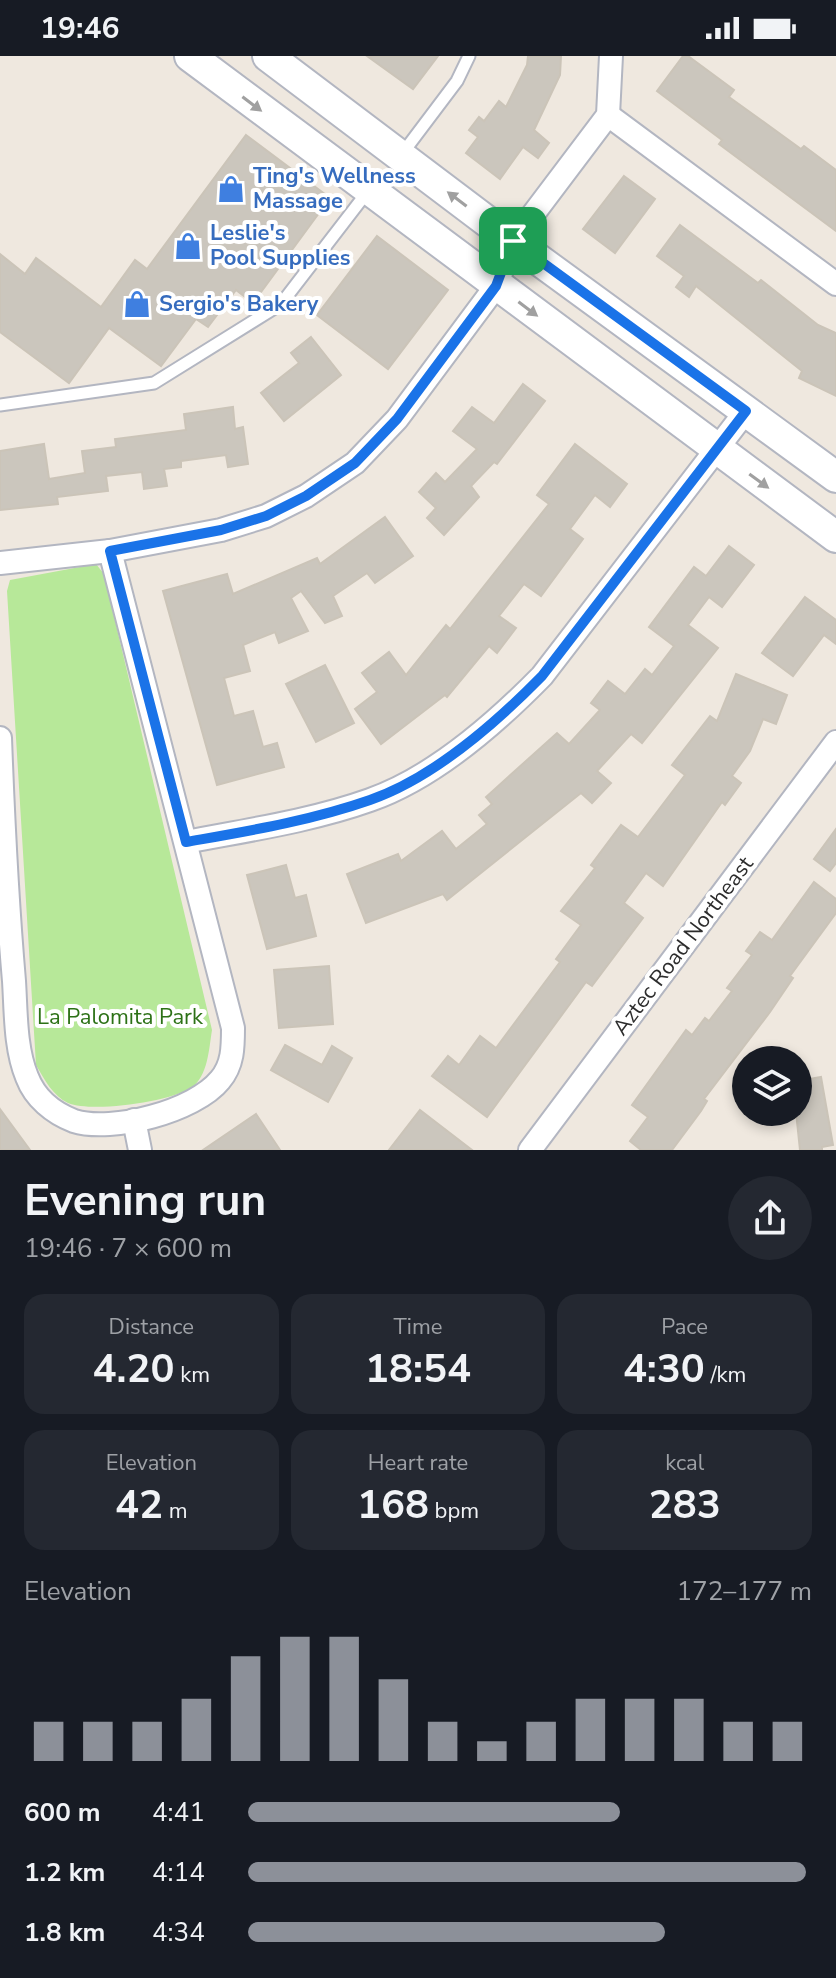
<!DOCTYPE html>
<html lang="en">
<head>
<meta charset="utf-8">
<style>
  :root { --surface:#171b24; --page:#242831; --text:#f1f3f6; --muted:#9ea1a6; --accent:#8c9099 }
  body { margin:0; font-family:"Nunito Sans",sans-serif; background:var(--page); color:var(--text); height:100vh; display:flex; flex-direction:column; font-size:30px; white-space:nowrap }
  * { box-sizing:border-box; margin:0 }
  p { font-size:26px; color:var(--muted) }
  .icon { flex:none; width:44px; height:44px; fill:none; stroke:currentColor; stroke-width:2; stroke-linecap:round; stroke-linejoin:round }
  .map { position:relative; height:1094px; overflow:hidden }
  .sheet { display:flex; flex-direction:column; background:var(--surface); flex:1 }
  .sheet>* { flex:none }
  .fabs { position:absolute; left:732px; top:990px; display:grid; gap:16px }
  .fabs a { display:grid; place-items:center; width:80px; height:80px; border-radius:50%; background:var(--surface); box-shadow:0 4px 12px #0003; font-size:40px }
  .pin { position:absolute; display:grid; place-items:center; width:68px; height:68px; color:#fff; margin:-34px; border-radius:16px; box-shadow:0 4px 12px #0006 }
  .round { display:grid; place-items:center; flex:none; width:84px; height:84px; border-radius:42px; background:var(--page) }
  .head { display:flex; align-items:center; justify-content:space-between; height:136px; padding:0 24px }
  h1 { font-size:44px; font-weight:700; line-height:60px }
  .figures { display:grid; grid-template-columns:repeat(3,1fr); gap:12px; height:136px; padding:8px 24px }
  .figures div { display:grid; align-content:center; border-radius:20px; background:var(--page); text-align:center }
  .figures b { font-size:40px; font-weight:700 }
  .figures small { font-size:22px; font-weight:400 }
  .figures p { font-size:22px }
  .chart { height:224px; padding:16px 24px }
  .chart p { display:flex; justify-content:space-between }
  .chart svg { width:100%; height:144px; margin-top:8px; stroke:var(--accent); stroke-width:6 }
  ul { padding:0 24px; list-style:none; font-size:26px }
  li { display:grid; grid-template-columns:128px 96px 1fr; align-items:center; height:60px }
  li i { height:20px; border-radius:10px; background:var(--accent) }
  .status { display:flex; justify-content:space-between; align-items:center; height:56px; padding:0 40px; background:var(--surface); direction:ltr }
  .status svg { height:22px; fill:currentColor }
  .map>svg:first-child { display:block }
  .green { fill:#b7e899 }
  .building { fill:#cbc6bd; stroke:#cbc4b8; stroke-width:2 }
  .lines { fill:none; stroke-linecap:round; stroke-linejoin:round }
  .service-casing { stroke:#b3b6c1; stroke-width:15 }
  .minor-casing { stroke:#b3b6c1; stroke-width:26 }
  .secondary-casing { stroke:#b3b6c1; stroke-width:34 }
  .service { stroke:#fff; stroke-width:11 }
  .minor { stroke:#fff; stroke-width:22 }
  .secondary { stroke:#fff; stroke-width:30 }
  .oneway { fill:#a0a0a0 }
  .route-casing { stroke:#fff; stroke-width:16 }
  .route { stroke:#1a73e8; stroke-width:10 }
  .labels { text-anchor:middle; dominant-baseline:central; stroke-width:8; stroke-linejoin:round; paint-order:stroke }
  .shop-label { font-size:22px; font-weight:bold; fill:#366cbe; stroke:#fff; text-anchor:start }
  .street-label { font-size:22px; fill:#2d2d2d; stroke:#fff }
  .park-label { font-size:22px; fill:#2c7116; stroke:#fff }
</style>
</head>
<body>
<div class="status"><b>19:46</b><svg viewBox="0 0 49 12"><path d="M0 12V9h3v3zM5 12V6h3v6zM10 12V3h3v9zM15 12V0h3v12zM26 1h20v11H26zM47 4h2v5h-2z"/></svg></div>
<div class="map">
<svg width="836" height="1094" viewBox="0 0 836 1094">
  <rect width="100%" height="100%" fill="#efe8df"/>
  <path class="green" d="M96,508l8,10 108,456c-3,18 -4,47 -21,58 -23,14 -98,25 -123,15 -15,-7 -24,-24 -32,-38l-29,-474 3,-11z"/>
  <g class="building">
    <polygon points="367,0 438,0 413,33"/>
    <polygon points="528,0 561,0 560,19 534,74 549,87 538,102 523,91 500,123 466,97 478,81 469,74 479,61 484,65 499,45 506,51 527,9"/>
    <polygon points="683,0 688,0 734,34 729,41 801,93 804,90 836,114 836,175 719,88 722,84 657,35"/>
    <polygon points="246,79 330,142 253,247 236,234 208,271 196,263 161,310 109,272 69,327 0,276 0,198 25,218 36,202 101,251 135,204 147,213"/>
    <polygon points="624,120 655,143 615,197 583,173"/>
    <polygon points="680,169 758,227 761,224 818,269 836,277 836,340 799,322 802,315 696,230 689,241 676,231 684,220 657,200"/>
    <polygon points="377,180 448,234 388,313 317,259"/>
    <polygon points="311,281 341,319 284,365 261,337 299,307 291,297"/>
    <polygon points="523,328 545,345 497,408 494,406 471,430 479,441 444,479 427,462 436,452 419,436 436,417 445,426 477,393 453,375 472,351 494,367"/>
    <polygon points="233,351 235,373 243,371 248,408 228,411 226,399 181,405 181,411 164,413 167,430 144,433 142,416 106,420 108,435 57,441 58,448 0,454 0,395 44,388 49,423 85,417 82,395 116,391 115,383 186,374 184,358"/>
    <polygon points="575,388 627,428 610,451 595,439 570,473 583,483 541,540 524,528 499,560 516,572 497,597 489,590 447,641 445,639 381,688 355,653 377,636 362,617 389,596 406,619 446,569 450,573 549,448 537,439"/>
    <polygon points="385,461 413,500 375,527 367,517 333,540 342,560 325,567 301,535 291,542 308,575 279,587 275,576 243,589 250,615 224,622 234,660 253,655 263,691 277,687 284,711 217,729 163,535 227,518 233,538 317,502 320,508"/>
    <polygon points="729,490 754,509 722,551 709,541 688,569 718,592 642,687 631,678 597,715 611,727 592,747 581,737 447,844 443,838 366,867 347,818 398,798 401,805 442,775 456,793 487,768 479,759 492,748 486,741 557,677 569,688 600,654 591,647 608,625 625,638 645,613 652,619 674,590 649,571 694,511 706,520"/>
    <polygon points="805,541 836,564 836,588 824,579 793,620 762,597"/>
    <polygon points="325,609 354,667 316,686 286,628"/>
    <polygon points="736,618 787,639 776,668 763,663 750,695 732,720 741,727 725,749 722,746 663,830 646,817 624,847 643,862 592,930 586,926 487,1061 432,1020 448,1000 459,1009 480,980 496,992 560,906 556,903 581,869 561,855 595,812 591,809 621,769 638,781 685,719 672,709 710,660 717,665"/>
    <polygon points="836,773 836,807 830,815 814,803"/>
    <polygon points="286,809 295,842 306,839 316,880 267,893 247,819"/>
    <polygon points="814,826 836,843 836,857 790,920 793,922 770,956 704,1043 707,1045 701,1055 672,1094 641,1094 630,1085 648,1061 632,1049 686,974 692,979 705,962 709,965 732,935 727,932 752,899 746,895 760,876 772,884"/>
    <polygon points="329,910 333,968 279,972 274,914"/>
    <polygon points="285,989 322,1009 332,990 352,1002 328,1046 271,1014"/>
    <polygon points="821,1021 833,1089 822,1091 822,1094 800,1094 796,1056 798,1025"/>
    <polygon points="0,1053 30,1094 0,1094"/>
    <polygon points="420,1054 472,1094 389,1094"/>
    <polygon points="256,1058 280,1094 203,1094"/>
  </g>
  <g class="lines">
    <g class="service-casing">
      <g id="service">
        <polyline points="402,98 457,25 469,0"/>
        <polyline points="0,349 154,327 281,248 368,135"/>
      </g>
    </g>
    <g class="minor-casing">
      <g id="minor">
        <polyline points="608,59 836,228"/>
        <polyline points="0,507 110,495 221,474 266,460 306,440 355,407 397,363 496,230 513,185 608,59 611,0"/>
        <path d="M0,682c3,81 7,162 14,243 2,31 1,67 13,96 8,21 26,36 47,44 38,12 121,-10 146,-41 13,-15 13,-33 13,-52l-123,-477"/>
        <path d="M186,786c62,-12 125,-21 184,-42 63,-22 126,-77 172,-124l204,-265"/>
        <polyline points="134,1064 140,1094"/>
        <polyline points="530,1094 836,686"/>
      </g>
    </g>
    <g class="secondary-casing">
      <g id="secondary">
        <polyline points="190,0 836,481"/>
        <polyline points="268,0 513,185 836,421"/>
      </g>
    </g>
    <use href="#service" class="service"/>
    <use href="#minor" class="minor"/>
    <use href="#secondary" class="secondary"/>
  </g>
  <defs><path id="oneway-solid" d="M-6-.8H1V-3.2L6.5 0L1 3.2V.8H-6Z" transform="scale(2)"/></defs>
  <g class="oneway">
    <use href="#oneway-solid" transform="translate(252 48) rotate(37)"/>
    <use href="#oneway-solid" transform="translate(457 143) rotate(-143)"/>
    <use href="#oneway-solid" transform="translate(528 253) rotate(37)"/>
    <use href="#oneway-solid" transform="translate(759 425) rotate(36)"/>
  </g>
  <g class="lines">
    <g class="route-casing">
      <path id="route" d="M513,185l233,170 -204,265c-46,47 -109,102 -172,124 -60,21 -122,31 -184,42l-76,-291 111,-21 45,-14 40,-20 49,-33 42,-44 99,-133z"/>
    </g>
    <use href="#route" class="route"/>
  </g>
  <defs>
    <g id="shop-bare" transform="scale(2.16)"><path d="M-5-2.5h2.3a2.7 3.5 0 0 1 5.4 0H5L5.5 6h-11ZM-1.5-2.5h3a1.5 2.3 0 0 0-3 0Z" fill="#3f7fe0" stroke="#fff" stroke-width="2.5" paint-order="stroke"/></g>
  </defs>
  <g fill-rule="evenodd">
    <use href="#shop-bare" x="231" y="133"/>
    <use href="#shop-bare" x="188" y="190"/>
    <use href="#shop-bare" x="137" y="248"/>
  </g>
  <g class="labels">
    <g class="shop-label">
      <text x="253" y="120">Ting's Wellness<tspan x="253" dy="25">Massage</tspan></text>
      <text x="210" y="177">Leslie's<tspan x="210" dy="25">Pool Supplies</tspan></text>
      <text x="159" y="248">Sergio's Bakery</text>
    </g>
    <g class="street-label">
      <text transform="translate(683 890) rotate(-53)">Aztec Road Northeast</text>
    </g>
    <g class="park-label">
      <text x="120" y="961">La Palomita Park</text>
    </g>
  </g>
</svg>
<div class="fabs">
<a><svg class="icon" aria-label="layers" viewBox="0 0 24 24"><path d="M12 4l9 5-9 5-9-5zM3 14l9 5 9-5"/></svg></a>
</div>
<div class="pin" style="left:513px;top:185px;background:#1e9e55"><svg class="icon" aria-label="arrive" viewBox="0 0 24 24"><path d="M6 21V4h12l-3 4 3 4H6"/></svg></div>
</div>
<section class="sheet">
<div class="head"><div><h1>Evening run</h1><p>19:46 · 7 × 600 m</p></div><a class="round"><svg class="icon" aria-label="share" viewBox="0 0 24 24"><path d="M12 15V3M7 8l5-5 5 5M5 13v7h14v-7"/></svg></a></div>
<div class="figures">
<div><p>Distance</p><b>4.20<small> km</small></b></div>
<div><p>Time</p><b>18:54</b></div>
<div><p>Pace</p><b>4:30<small> /km</small></b></div>
</div>
<div class="figures">
<div><p>Elevation</p><b>42<small> m</small></b></div>
<div><p>Heart rate</p><b>168<small> bpm</small></b></div>
<div><p>kcal</p><b>283</b></div>
</div>
<div class="chart"><p><span>Elevation</span>172–177 m</p>
<svg viewBox="0 0 160 44" preserveAspectRatio="none"><path d="M5 44V32M15 44V32M25 44V32M35 44V25M45 44V12M55 44V6M65 44V6M75 44V19M85 44V32M95 44V38M105 44V32M115 44V25M125 44V25M135 44V25M145 44V32M155 44V32"/></svg>
</div>
<ul>
<li><b>600 m</b>4:41<i style="width:66%"></i></li>
<li><b>1.2 km</b>4:14<i style="width:99%"></i></li>
<li><b>1.8 km</b>4:34<i style="width:74%"></i></li>
</ul>
</section>
</body>
</html>
